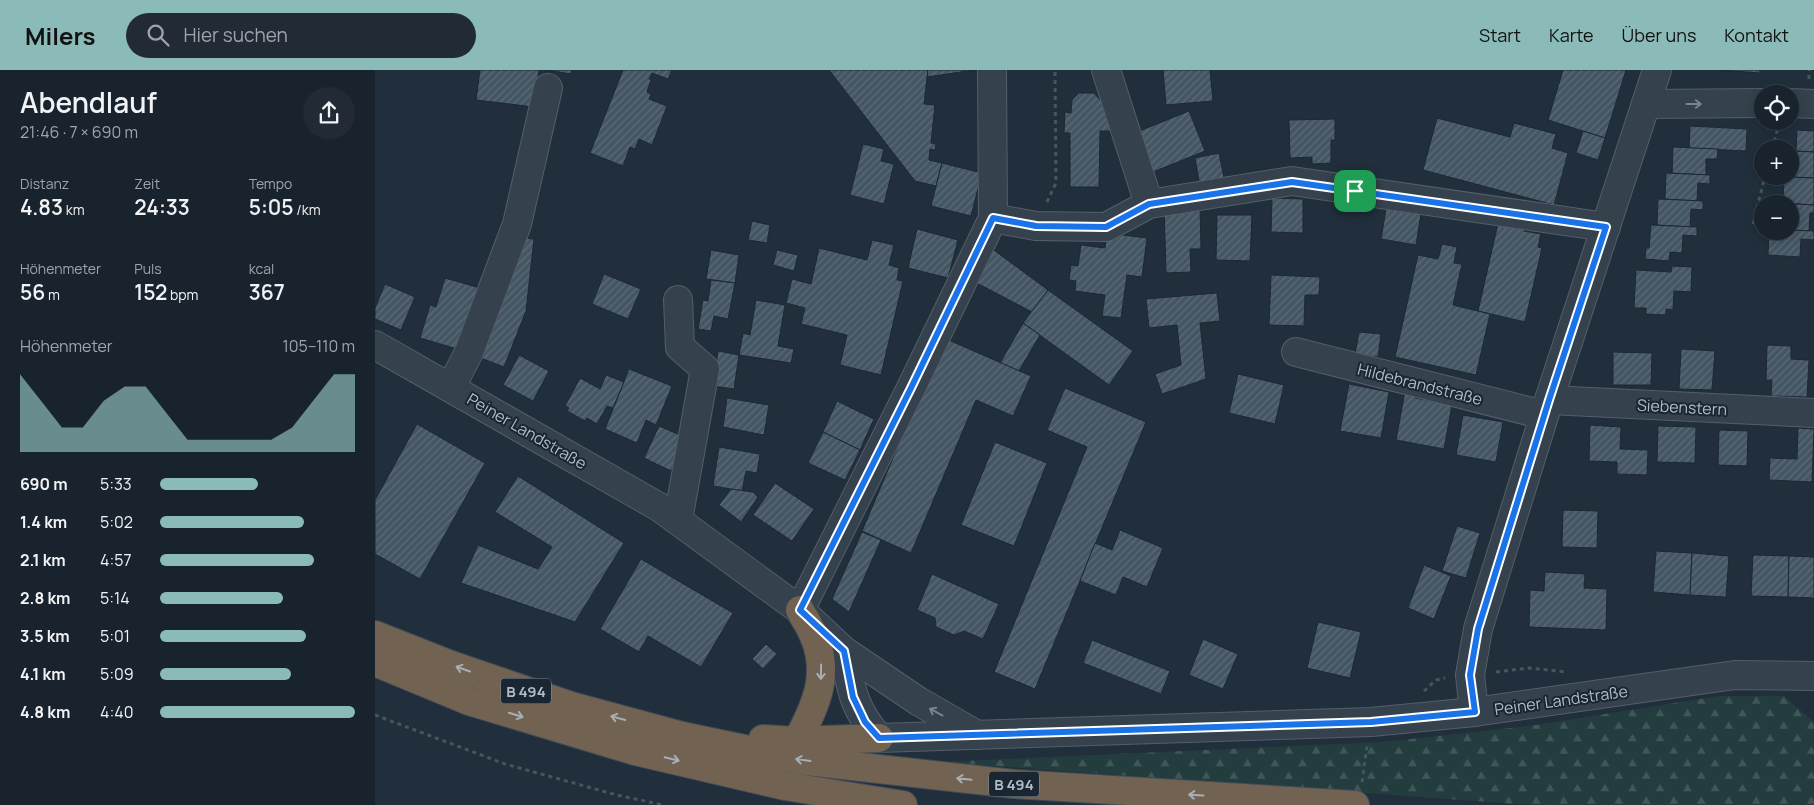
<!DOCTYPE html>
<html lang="de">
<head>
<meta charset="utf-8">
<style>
  :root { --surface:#19232d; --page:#222b35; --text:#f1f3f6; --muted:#9fa4aa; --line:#374049; --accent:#8bbbb9 }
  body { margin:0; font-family:Manrope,sans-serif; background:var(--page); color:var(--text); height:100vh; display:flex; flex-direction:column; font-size:19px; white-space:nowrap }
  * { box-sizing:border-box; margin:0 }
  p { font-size:16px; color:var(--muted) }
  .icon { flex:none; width:28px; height:28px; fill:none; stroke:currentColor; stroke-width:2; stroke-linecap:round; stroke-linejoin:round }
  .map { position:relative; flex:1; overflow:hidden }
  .details { display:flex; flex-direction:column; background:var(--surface); width:375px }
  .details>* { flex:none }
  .fabs { position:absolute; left:1379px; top:15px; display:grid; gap:10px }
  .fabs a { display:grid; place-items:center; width:45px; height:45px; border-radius:50%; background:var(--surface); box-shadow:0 2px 12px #0003,0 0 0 1px var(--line); font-size:25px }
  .pin { position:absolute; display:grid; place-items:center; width:42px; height:42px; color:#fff; margin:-21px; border-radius:10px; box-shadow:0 2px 8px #0006 }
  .round { display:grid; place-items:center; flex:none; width:52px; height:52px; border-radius:26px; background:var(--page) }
  .headline { display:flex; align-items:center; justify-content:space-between; height:85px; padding:0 20px }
  h1 { font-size:28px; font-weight:600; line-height:38px }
  .metrics { display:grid; grid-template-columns:repeat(3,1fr); gap:8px; height:85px; padding:5px 20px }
  .metrics div { display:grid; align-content:center }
  .metrics b { font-size:21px; font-weight:600 }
  .metrics small { font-size:14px; font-weight:400 }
  .metrics p { font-size:14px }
  .chart { height:140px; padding:10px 20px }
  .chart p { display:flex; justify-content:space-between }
  .chart svg { width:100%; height:90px; margin-top:5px; fill:var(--accent); opacity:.7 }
  ul { padding:0 20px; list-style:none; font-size:16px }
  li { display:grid; grid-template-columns:80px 60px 1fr; align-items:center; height:38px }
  li i { height:12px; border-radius:6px; background:var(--accent) }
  header { display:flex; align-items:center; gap:30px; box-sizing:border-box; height:70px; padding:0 25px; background:var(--accent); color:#111 }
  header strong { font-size:24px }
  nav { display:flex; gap:28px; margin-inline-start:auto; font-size:18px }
  .search { width:350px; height:45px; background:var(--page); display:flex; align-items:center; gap:12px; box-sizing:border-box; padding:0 18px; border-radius:28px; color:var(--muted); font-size:19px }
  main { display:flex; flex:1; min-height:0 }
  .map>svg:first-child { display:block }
  .forest { fill:url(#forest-firs) }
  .building { fill:url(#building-hatch); stroke:#1c2833 }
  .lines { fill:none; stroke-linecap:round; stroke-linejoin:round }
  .minor-casing { stroke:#535f6a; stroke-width:30 }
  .highway-casing { stroke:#404c57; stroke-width:30 }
  .path { stroke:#41595a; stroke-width:3; stroke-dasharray:4 4; stroke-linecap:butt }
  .minor { stroke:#35414c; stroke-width:28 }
  .highway { stroke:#726252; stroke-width:28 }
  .oneway { stroke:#798590 }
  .oneway2 { stroke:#a7aeb6 }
  .route-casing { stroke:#fff; stroke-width:10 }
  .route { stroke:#1a73e8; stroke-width:6 }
  .labels { text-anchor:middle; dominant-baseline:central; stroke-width:4; stroke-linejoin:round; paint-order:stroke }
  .shield { fill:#1a2631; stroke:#838f9b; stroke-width:1 }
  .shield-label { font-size:15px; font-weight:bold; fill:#b0bcc8 }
  .street-label { font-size:16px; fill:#b0bcc8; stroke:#1a2631 }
</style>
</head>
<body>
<header>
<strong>Milers</strong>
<div class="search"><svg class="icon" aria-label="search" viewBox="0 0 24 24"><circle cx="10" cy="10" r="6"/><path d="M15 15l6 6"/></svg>Hier suchen</div>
<nav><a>Start</a><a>Karte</a><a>Über uns</a><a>Kontakt</a></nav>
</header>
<main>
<section class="details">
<div class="headline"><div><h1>Abendlauf</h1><p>21:46 · 7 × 690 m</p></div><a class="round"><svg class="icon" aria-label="share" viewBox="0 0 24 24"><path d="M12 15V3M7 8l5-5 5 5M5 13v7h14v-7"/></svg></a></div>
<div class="metrics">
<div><p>Distanz</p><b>4.83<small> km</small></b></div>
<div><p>Zeit</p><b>24:33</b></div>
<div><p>Tempo</p><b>5:05<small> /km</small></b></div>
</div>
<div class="metrics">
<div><p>Höhenmeter</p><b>56<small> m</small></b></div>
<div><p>Puls</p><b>152<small> bpm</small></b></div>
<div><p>kcal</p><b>367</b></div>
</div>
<div class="chart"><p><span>Höhenmeter</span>105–110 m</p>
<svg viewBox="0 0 160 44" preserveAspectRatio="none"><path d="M0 44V6L10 19L20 32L30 32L40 19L50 12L60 12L70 25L80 38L90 38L100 38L110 38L120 38L130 32L140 19L150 6L160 6V44z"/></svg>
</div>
<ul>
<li><b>690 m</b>5:33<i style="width:50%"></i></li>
<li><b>1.4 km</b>5:02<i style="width:74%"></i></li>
<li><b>2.1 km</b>4:57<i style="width:79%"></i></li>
<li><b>2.8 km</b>5:14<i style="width:63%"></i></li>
<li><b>3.5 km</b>5:01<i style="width:75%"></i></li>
<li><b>4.1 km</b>5:09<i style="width:67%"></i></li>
<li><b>4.8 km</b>4:40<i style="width:100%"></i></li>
</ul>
</section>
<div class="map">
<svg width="1439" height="735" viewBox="0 0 1439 735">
  <defs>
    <pattern id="forest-firs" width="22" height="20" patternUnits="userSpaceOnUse" patternTransform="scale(1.25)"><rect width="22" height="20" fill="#233c3d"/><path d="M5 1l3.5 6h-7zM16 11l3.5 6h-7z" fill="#405658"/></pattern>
    <pattern id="building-hatch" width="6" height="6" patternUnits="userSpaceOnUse" patternTransform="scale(1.25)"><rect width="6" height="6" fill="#445563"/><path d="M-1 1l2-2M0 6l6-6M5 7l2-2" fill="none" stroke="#5c6c78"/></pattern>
  </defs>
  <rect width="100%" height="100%" fill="#212f3c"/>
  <polygon class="forest" points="1344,626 1409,626 1439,652 1439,735 1155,735 564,692 1008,672 1154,656"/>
  <g class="building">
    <polygon points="105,0 164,0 159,37 101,30"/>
    <polygon points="172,0 197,0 196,4"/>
    <polygon points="248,0 297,0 293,9 277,3 274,9 276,10 272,22 276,24 274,29 292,36 277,75 264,69 260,79 255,77 248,96 215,83"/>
    <polygon points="454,0 553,0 549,34 560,35 556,73 561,74 560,80 555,79 554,90 567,93 561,116 540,111"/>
    <polygon points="553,0 599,0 552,7"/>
    <polygon points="788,0 835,0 838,31 791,35"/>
    <polygon points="1188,0 1251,0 1230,68 1173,50"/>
    <polygon points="1344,0 1385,0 1385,3"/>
    <polygon points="704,23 719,23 725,30 733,30 737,61 725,61 724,117 695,117 695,63 689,63 690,42 696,43 697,30"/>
    <polygon points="814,41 830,81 778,102 762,62"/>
    <polygon points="1062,48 1135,67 1139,53 1181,64 1177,78 1193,83 1179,135 1048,100"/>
    <polygon points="960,49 960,70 956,70 956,93 937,94 937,87 915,88 914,50"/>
    <polygon points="1315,56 1372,59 1371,81 1314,78"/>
    <polygon points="1422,60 1439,61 1439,82 1421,81"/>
    <polygon points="1208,61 1230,68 1223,90 1201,83"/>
    <polygon points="488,74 509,79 506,91 519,94 509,134 475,125"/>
    <polygon points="1298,77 1343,79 1342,89 1331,89 1331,105 1297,103"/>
    <polygon points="1417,81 1439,82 1439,108 1416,107"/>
    <polygon points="844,83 851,118 826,122 820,88"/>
    <polygon points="567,93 607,103 596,146 556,136"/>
    <polygon points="1291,103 1335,105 1335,114 1323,113 1322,131 1290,129"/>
    <polygon points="1409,107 1439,108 1439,135 1408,133"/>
    <polygon points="897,128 928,129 928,163 896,162"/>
    <polygon points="1283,129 1328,131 1328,140 1316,139 1315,157 1282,155"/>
    <polygon points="1401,133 1439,135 1439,143 1435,143 1434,161 1415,160 1415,134"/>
    <polygon points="825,135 826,179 815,179 816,202 791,203 789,136"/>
    <polygon points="1011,139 1046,144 1041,175 1006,169"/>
    <polygon points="842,145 877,145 875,191 841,190"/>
    <polygon points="1124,149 1150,155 1149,161 1166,164 1163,177 1167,178 1150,252 1103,241"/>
    <polygon points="377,151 395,155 392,173 373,170"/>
    <polygon points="1276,155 1322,157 1322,166 1308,165 1307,183 1295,182 1294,191 1270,189 1271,178 1274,178"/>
    <polygon points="542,159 583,170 573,208 533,198"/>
    <polygon points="1415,160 1439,161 1439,170 1426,169 1425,187 1393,185 1394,161 1415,161"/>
    <polygon points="732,163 772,168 767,207 752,205 746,248 727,246 730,225 700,221 701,211 694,210 696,195 703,196 706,175 730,178"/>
    <polygon points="147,168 159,169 151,241 129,297 98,285"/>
    <polygon points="497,170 519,175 514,195 524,198 522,210 528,211 506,305 465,295 472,265 426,254 430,238 411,233 417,209 436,214 444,178 492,190"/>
    <polygon points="1067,174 1082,177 1079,193 1087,194 1078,235 1115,244 1101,305 1020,287 1043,185 1063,189"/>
    <polygon points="612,175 673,220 657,242 596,210"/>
    <polygon points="336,180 364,185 360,213 331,209"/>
    <polygon points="402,180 423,185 419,201 398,195"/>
    <polygon points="1297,196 1317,197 1316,222 1299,221 1298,240 1291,239 1291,245 1271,244 1271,238 1259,238 1261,200 1296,202"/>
    <polygon points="229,204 266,219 253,249 217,234"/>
    <polygon points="896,205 945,207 944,225 930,225 929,256 894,255"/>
    <polygon points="70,208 105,218 89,281 45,268 55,235 61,237"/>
    <polygon points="336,210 360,213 353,249 339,246 336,261 323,259 328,230 333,231"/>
    <polygon points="10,214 40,227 26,260 0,249 0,238"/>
    <polygon points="673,220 758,281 734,315 648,253"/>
    <polygon points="842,223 845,251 825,253 831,309 787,324 780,304 806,295 802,255 774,258 771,229"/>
    <polygon points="381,230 410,235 403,276 419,279 416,293 364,285 368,263 375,265"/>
    <polygon points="648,253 665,265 644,301 625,293"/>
    <polygon points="984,262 1006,264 1003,287 980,284"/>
    <polygon points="569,268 656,306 638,346 601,330 536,483 487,461"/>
    <polygon points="1392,275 1416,276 1416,289 1434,290 1432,327 1396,326 1397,310 1391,310"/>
    <polygon points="1306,279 1340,281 1337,320 1304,319"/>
    <polygon points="343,281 364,285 359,319 338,316"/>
    <polygon points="1238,282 1277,283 1276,315 1238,315"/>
    <polygon points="144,285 174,301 158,331 128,315"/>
    <polygon points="254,299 297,316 281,355 271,350 262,373 230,359"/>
    <polygon points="863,304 909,315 900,354 854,343"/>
    <polygon points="231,305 249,312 238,338 232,336 222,354 212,348 210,351 192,341 194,338 190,336 205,308 225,319"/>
    <polygon points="974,314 1014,322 1006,368 965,361"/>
    <polygon points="690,318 771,352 660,619 619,602 712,377 672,360"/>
    <polygon points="1030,321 1041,323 1040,328 1077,335 1069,379 1021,370"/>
    <polygon points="352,328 394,335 389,365 348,357"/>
    <polygon points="462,331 499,349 485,380 448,362"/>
    <polygon points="1088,345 1128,352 1121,392 1081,385"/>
    <polygon points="42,354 110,393 45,509 0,484 0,430"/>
    <polygon points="1215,355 1246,357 1245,379 1273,380 1272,405 1242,404 1242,392 1214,391"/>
    <polygon points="284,356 312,368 296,401 269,388"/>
    <polygon points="1283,356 1321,357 1320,393 1282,392"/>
    <polygon points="1423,358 1439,359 1437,412 1394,410 1395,388 1422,389"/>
    <polygon points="1344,360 1373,361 1372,396 1343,395"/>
    <polygon points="448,362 485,380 470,410 433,393"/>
    <polygon points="620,372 672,393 639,476 586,455"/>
    <polygon points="344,377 385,384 382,403 371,401 367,421 338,416"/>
    <polygon points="143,406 249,473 200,552 86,513 103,475 163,499 177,477 120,442"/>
    <polygon points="400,413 439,439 417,471 378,445"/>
    <polygon points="356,419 378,422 383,427 366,452 344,435"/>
    <polygon points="1188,440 1223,441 1222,478 1187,477"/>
    <polygon points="1082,456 1105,463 1091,508 1067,501"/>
    <polygon points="745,460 788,478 772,517 748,507 741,525 705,511 720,473 737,480"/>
    <polygon points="487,462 506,470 474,542 457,529"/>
    <polygon points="1281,481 1317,483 1315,525 1278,522"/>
    <polygon points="1317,483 1354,486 1351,527 1315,525"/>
    <polygon points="1378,485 1414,486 1413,527 1376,526"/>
    <polygon points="1414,486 1439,487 1439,528 1413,527"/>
    <polygon points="266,489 358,543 326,597 273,566 264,582 225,559"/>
    <polygon points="1049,495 1076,506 1059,549 1033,538"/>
    <polygon points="1170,502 1210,504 1209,518 1232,519 1231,560 1154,557 1155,520 1169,521"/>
    <polygon points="557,504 624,534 608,569 589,561 579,565 561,557 560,548 542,540"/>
    <polygon points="943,552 986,562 975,608 932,598"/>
    <polygon points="828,569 863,584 848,619 814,605"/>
    <polygon points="717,570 795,601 786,624 708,593"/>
    <polygon points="391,574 402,584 388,599 377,589"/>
  </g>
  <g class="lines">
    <g class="minor-casing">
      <g id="minor">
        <polyline points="731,0 774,134"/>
        <polyline points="1415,33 1439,34"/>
        <polyline points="1271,34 1388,33"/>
        <polyline points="618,148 661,156 731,157 774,134 917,111 1231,157"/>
        <polyline points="0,275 284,437 425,540 469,581 543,631 602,665"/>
        <polyline points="921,282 1169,345"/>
        <polyline points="76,317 94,282 142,154 173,18"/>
        <polyline points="1174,330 1439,343"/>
        <polyline points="303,450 330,299 305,277 303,230"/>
        <polyline points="425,540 536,318 618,148 617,0"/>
        <path d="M469,581c7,38 9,57 35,87l492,-16 103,-10 261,-37 79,1"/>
        <polyline points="1099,642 1095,605 1103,559 1174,330 1282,0"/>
      </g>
    </g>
    <g class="highway-casing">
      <g id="highway">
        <polyline points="0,565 76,595 196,636 307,666 423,690 639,714 980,735"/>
        <polyline points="0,592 94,631 260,681 410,716 528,735"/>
        <polyline points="388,669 422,671 504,668"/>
        <path d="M422,671c19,-35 34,-68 16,-107 -3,-8 -9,-16 -13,-24"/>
      </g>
    </g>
    <g class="path">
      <polyline points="1434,9 1434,0"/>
      <polyline points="1397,79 1404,54"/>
      <polyline points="672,132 681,113 680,0"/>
      <polyline points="1378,154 1390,106"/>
      <polyline points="1121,602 1154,598 1192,602"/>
      <polyline points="1049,621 1061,610 1070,608"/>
      <polyline points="0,645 130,694 242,725 288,735"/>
      <polyline points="987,712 992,676"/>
    </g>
    <use href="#minor" class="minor"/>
    <use href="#highway" class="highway"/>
  </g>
  <defs><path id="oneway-shaft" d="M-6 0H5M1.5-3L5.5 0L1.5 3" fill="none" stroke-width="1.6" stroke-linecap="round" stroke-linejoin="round" transform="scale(1.25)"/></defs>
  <g class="oneway">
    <use href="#oneway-shaft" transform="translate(1319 34)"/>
    <use href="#oneway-shaft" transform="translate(561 642) rotate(-151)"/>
  </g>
  <g class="oneway2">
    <use href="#oneway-shaft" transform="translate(88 599) rotate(-161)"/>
    <use href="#oneway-shaft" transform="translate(446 602) rotate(91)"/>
    <use href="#oneway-shaft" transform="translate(141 645) rotate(17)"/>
    <use href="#oneway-shaft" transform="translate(243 648) rotate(-165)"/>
    <use href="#oneway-shaft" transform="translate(297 689) rotate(13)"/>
    <use href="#oneway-shaft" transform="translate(428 690) rotate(-172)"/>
    <use href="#oneway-shaft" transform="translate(589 709) rotate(-174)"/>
    <use href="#oneway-shaft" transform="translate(821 725) rotate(-177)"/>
  </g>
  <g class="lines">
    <g class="route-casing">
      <polygon id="route" points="917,112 1231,157 1174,330 1103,559 1095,605 1100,642 996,652 504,668 490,652 478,627 469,581 425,540 536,318 618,148 661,156 731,157 774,134"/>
    </g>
    <use href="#route" class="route"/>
  </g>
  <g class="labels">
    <g class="shield">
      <rect x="126" y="608.5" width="50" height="25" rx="4"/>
      <rect x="614" y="701.5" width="50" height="25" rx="4"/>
    </g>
    <g class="shield-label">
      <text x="151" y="621">B 494</text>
      <text x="639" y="714">B 494</text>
    </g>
    <g class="street-label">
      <text transform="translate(1045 314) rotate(14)">Hildebrandstraße</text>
      <text transform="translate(1307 337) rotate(3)">Siebenstern</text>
      <text transform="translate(152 361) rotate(30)">Peiner Landstraße</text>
      <text transform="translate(1186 630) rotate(-8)">Peiner Landstraße</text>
    </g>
  </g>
</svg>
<div class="fabs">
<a><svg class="icon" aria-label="locate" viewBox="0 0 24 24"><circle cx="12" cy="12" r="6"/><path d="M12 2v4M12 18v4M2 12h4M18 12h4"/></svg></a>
<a>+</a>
<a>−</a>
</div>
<div class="pin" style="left:980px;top:121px;background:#1e9e55"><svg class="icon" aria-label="arrive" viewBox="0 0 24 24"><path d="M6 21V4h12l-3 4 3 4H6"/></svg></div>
</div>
</main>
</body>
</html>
